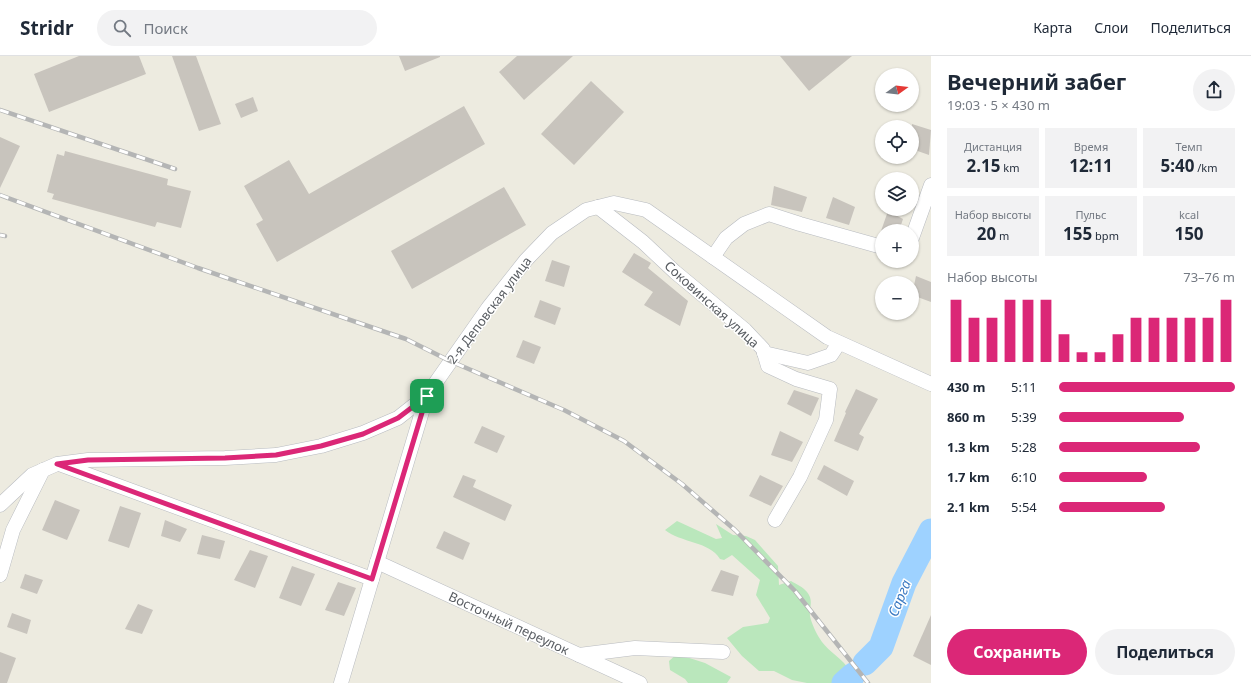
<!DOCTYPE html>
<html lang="ru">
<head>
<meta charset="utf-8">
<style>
  :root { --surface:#fff; --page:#f2f2f3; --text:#1f2937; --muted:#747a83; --line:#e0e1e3; --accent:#db2777 }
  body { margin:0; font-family:"Noto Sans",sans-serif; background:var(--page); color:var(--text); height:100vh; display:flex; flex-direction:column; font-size:15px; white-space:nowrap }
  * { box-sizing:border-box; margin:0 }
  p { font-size:13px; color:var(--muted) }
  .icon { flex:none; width:22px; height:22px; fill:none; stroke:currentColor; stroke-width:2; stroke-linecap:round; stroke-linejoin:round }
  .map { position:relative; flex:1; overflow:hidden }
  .panel { display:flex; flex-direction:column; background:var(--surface); width:320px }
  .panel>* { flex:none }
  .needle { width:26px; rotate:75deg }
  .controls { position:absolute; left:875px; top:12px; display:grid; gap:8px }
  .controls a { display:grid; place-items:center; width:44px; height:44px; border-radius:50%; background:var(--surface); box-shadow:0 1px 3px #0004; font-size:20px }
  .pin { position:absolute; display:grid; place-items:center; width:34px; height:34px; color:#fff; margin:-17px; border-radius:8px; box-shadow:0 2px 6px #0006 }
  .round { display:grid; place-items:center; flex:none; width:42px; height:42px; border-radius:21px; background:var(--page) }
  .head { display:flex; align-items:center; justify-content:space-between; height:68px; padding:0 16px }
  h1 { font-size:22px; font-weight:700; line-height:30px }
  .figures { display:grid; grid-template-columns:repeat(3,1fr); gap:6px; height:68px; padding:4px 16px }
  .figures div { display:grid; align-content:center; border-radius:0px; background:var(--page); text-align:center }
  .figures b { font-size:17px; font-weight:700 }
  .figures small { font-size:11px; font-weight:400 }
  .figures p { font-size:11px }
  .chart { height:112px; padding:8px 16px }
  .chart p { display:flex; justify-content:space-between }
  .chart svg { width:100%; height:72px; margin-top:4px; stroke:var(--accent); stroke-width:6 }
  .cta { display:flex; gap:8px; margin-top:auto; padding:8px 16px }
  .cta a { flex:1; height:46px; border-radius:24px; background:var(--accent); color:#fff; font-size:16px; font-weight:700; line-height:46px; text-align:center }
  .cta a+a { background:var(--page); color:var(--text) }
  ul { padding:0 16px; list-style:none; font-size:13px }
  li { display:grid; grid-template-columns:64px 48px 1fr; align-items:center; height:30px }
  li i { height:10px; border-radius:5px; background:var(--accent) }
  header { display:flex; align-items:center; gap:24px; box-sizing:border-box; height:56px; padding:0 20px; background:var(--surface); border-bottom:1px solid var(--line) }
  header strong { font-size:19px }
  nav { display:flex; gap:22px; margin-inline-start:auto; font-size:14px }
  .search { width:280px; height:36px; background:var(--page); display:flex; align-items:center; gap:10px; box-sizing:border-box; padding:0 14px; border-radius:22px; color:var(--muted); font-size:15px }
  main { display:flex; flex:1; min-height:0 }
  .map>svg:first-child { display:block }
  .green { fill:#bae7bc }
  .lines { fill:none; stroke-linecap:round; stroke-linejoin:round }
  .river { stroke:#9ed2ff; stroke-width:25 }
  .building { fill:#c8c4bd }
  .minor-casing { stroke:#b8bbc0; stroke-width:15 }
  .minor { stroke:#fff; stroke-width:14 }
  .rail-casing { stroke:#b4b5b5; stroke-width:4.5 }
  .rail { stroke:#fff; stroke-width:3; stroke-dasharray:9; stroke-linecap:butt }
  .route-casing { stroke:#fff; stroke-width:8 }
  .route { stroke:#db2777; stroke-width:5 }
  .labels { text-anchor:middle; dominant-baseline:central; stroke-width:3; stroke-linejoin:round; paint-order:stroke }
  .street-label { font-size:13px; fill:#595d62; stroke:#fff }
  .water-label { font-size:14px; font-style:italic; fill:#3877c0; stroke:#fff }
</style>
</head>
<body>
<header>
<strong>Stridr</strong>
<div class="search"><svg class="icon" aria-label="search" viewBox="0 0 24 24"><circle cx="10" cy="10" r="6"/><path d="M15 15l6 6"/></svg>Поиск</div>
<nav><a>Карта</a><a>Слои</a><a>Поделиться</a></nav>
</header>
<main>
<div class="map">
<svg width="931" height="627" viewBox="0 0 931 627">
  <rect width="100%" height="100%" fill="#edebe0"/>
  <g class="green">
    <path d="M677,465l39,18 6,-1 -6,-14 17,11 13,1 9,4 23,26 1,19 12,-4c5,3 12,6 16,11 7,9 2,14 3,24 1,6 6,17 10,23 9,15 31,23 32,40l-4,4h-41l-15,-3 -18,-9h-15l-17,-15 -15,-18 16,-11 25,-4 2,-5 -14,-23 4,-15 -28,-25 -8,5 -4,-1c-11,-18 -39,-16 -55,-29z"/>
    <polygon points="677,598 705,607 731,621 727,627 688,627 685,623 670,614 669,605"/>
  </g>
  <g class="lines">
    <g class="river">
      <polyline points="865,607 881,591 904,527 931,475"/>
      <polyline points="844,627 853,619"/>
    </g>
  </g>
  <g class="building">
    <polygon points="79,0 139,0 146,18 49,56 34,18"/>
    <polygon points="172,0 196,0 221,68 199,75"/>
    <polygon points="399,0 440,0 440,1 405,15"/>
    <polygon points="517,0 573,0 524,44 499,16"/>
    <polygon points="780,0 852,0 809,35"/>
    <polygon points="591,25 624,56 574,109 541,78"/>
    <polygon points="253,41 258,55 241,62 235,48"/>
    <polygon points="464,50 485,88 277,206 256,168 263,164 244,130 289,104 309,138"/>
    <polygon points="912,68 931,74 929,99 912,93"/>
    <polygon points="0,81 20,90 0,132"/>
    <polygon points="65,95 168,123 167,129 191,135 181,172 157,166 155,171 52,143 54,138 47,136 57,98 64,100"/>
    <polygon points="774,130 807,141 802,156 771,149"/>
    <polygon points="504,131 526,169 412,233 391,195"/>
    <polygon points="833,141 855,151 849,169 826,162"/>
    <polygon points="888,155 903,163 899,175 881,175"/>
    <polygon points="634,197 651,207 648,212 688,245 680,270 644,249 653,236 622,216"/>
    <polygon points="552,204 570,210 564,231 545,225"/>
    <polygon points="916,220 931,226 931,246 912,239"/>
    <polygon points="540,244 561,252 555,269 534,261"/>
    <polygon points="523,284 541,291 534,308 516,301"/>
    <polygon points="856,333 878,343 859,378 864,381 858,395 834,385 846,357 845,356"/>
    <polygon points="794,334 819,342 811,360 787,348"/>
    <polygon points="482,370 505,380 497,397 474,387"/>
    <polygon points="780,375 803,386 792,406 771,399"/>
    <polygon points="824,409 854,425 847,440 817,423"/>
    <polygon points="463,419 476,424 473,431 512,449 505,465 453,441"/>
    <polygon points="760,419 783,430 771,450 749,440"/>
    <polygon points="55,444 80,454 67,484 42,474"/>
    <polygon points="120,450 141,457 129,492 108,485"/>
    <polygon points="165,464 187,473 180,486 161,480"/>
    <polygon points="444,475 470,487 463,504 436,492"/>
    <polygon points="202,479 225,485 220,503 197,498"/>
    <polygon points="250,494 268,500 255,532 234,524"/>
    <polygon points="292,510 315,518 301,550 279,542"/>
    <polygon points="721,514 739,520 733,540 711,535"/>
    <polygon points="25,518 43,524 37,538 20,532"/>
    <polygon points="338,526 356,532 344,560 325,554"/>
    <polygon points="138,548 153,554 142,578 125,573"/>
    <polygon points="12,557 31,564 27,578 7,571"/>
    <polygon points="931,559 931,609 913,600"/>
    <polygon points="0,596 16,602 7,627 0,627"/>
  </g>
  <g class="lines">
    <g class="minor-casing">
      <g id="minor">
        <polyline points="598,151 643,186 675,216 745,274 763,293 768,310 796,323 830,333 826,364 800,421 775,464"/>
        <polyline points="912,182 931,129"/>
        <polyline points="713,201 726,182 744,168 769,158 800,168 882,191"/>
        <polyline points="764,297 808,307 831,299 839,287"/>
        <polyline points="59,408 372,523"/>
        <polyline points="0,449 32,419 57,408 88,404 225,402 276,399 321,390 363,377 398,362 427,339 488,252 526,204 552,177 586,154 614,147 646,154 827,281 931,328"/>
        <polyline points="377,506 640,627"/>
        <polyline points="0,519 13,474 43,414"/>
        <polyline points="579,599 635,592 723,596"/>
        <polyline points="341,627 427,339"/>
      </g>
    </g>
    <use href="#minor" class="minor"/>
    <g class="rail-casing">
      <g id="rail">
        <polyline points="0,54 175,113"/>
        <polyline points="0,139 198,212 406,283 450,305 564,354 624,385 682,428 735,474 795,535 868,627"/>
        <polyline points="0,179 5,180"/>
      </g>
    </g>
    <use href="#rail" class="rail"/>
  </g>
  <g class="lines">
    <g class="route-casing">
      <polygon id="route" points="427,340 372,523 57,408 88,404 225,402 276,399 321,390 363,378 398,362"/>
    </g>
    <use href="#route" class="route"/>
  </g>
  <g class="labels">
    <g class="street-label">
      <text transform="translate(712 248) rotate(42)">Соковинская улица</text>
      <text transform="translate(489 254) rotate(-53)">2-я Деповская улица</text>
      <text transform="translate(509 567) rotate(25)">Восточный переулок</text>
    </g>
    <g class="water-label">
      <text transform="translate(899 542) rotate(-68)">Сарга</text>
    </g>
  </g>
</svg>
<div class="controls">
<a><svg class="needle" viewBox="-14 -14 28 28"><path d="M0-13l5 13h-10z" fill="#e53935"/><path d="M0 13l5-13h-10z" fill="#747a83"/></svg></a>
<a><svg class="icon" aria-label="locate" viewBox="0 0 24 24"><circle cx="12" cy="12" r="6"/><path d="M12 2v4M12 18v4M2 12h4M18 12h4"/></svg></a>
<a><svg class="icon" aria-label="layers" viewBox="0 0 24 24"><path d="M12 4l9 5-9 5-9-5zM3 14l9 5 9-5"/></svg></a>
<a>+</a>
<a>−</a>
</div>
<div class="pin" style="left:427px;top:340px;background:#1e9e55"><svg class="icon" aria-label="arrive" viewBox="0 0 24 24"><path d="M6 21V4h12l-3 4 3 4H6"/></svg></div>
</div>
<section class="panel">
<div class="head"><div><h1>Вечерний забег</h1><p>19:03 · 5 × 430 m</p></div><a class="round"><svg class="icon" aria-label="share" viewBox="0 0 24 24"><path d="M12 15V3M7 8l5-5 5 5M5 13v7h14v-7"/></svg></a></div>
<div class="figures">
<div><p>Дистанция</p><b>2.15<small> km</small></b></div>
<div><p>Время</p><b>12:11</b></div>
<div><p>Темп</p><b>5:40<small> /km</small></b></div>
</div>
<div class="figures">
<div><p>Набор высоты</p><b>20<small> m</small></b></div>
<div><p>Пульс</p><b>155<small> bpm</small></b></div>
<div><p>kcal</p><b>150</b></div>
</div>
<div class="chart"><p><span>Набор высоты</span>73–76 m</p>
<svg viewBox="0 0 160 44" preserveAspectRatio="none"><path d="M5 44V6M15 44V17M25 44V17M35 44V6M45 44V6M55 44V6M65 44V27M75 44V38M85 44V38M95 44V27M105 44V17M115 44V17M125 44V17M135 44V17M145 44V17M155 44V6"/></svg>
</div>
<ul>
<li><b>430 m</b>5:11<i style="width:100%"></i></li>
<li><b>860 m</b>5:39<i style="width:71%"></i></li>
<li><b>1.3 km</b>5:28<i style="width:80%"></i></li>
<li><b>1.7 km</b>6:10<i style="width:50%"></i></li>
<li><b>2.1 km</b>5:54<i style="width:60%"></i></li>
</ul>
<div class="cta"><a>Сохранить</a><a>Поделиться</a></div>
</section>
</main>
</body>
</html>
